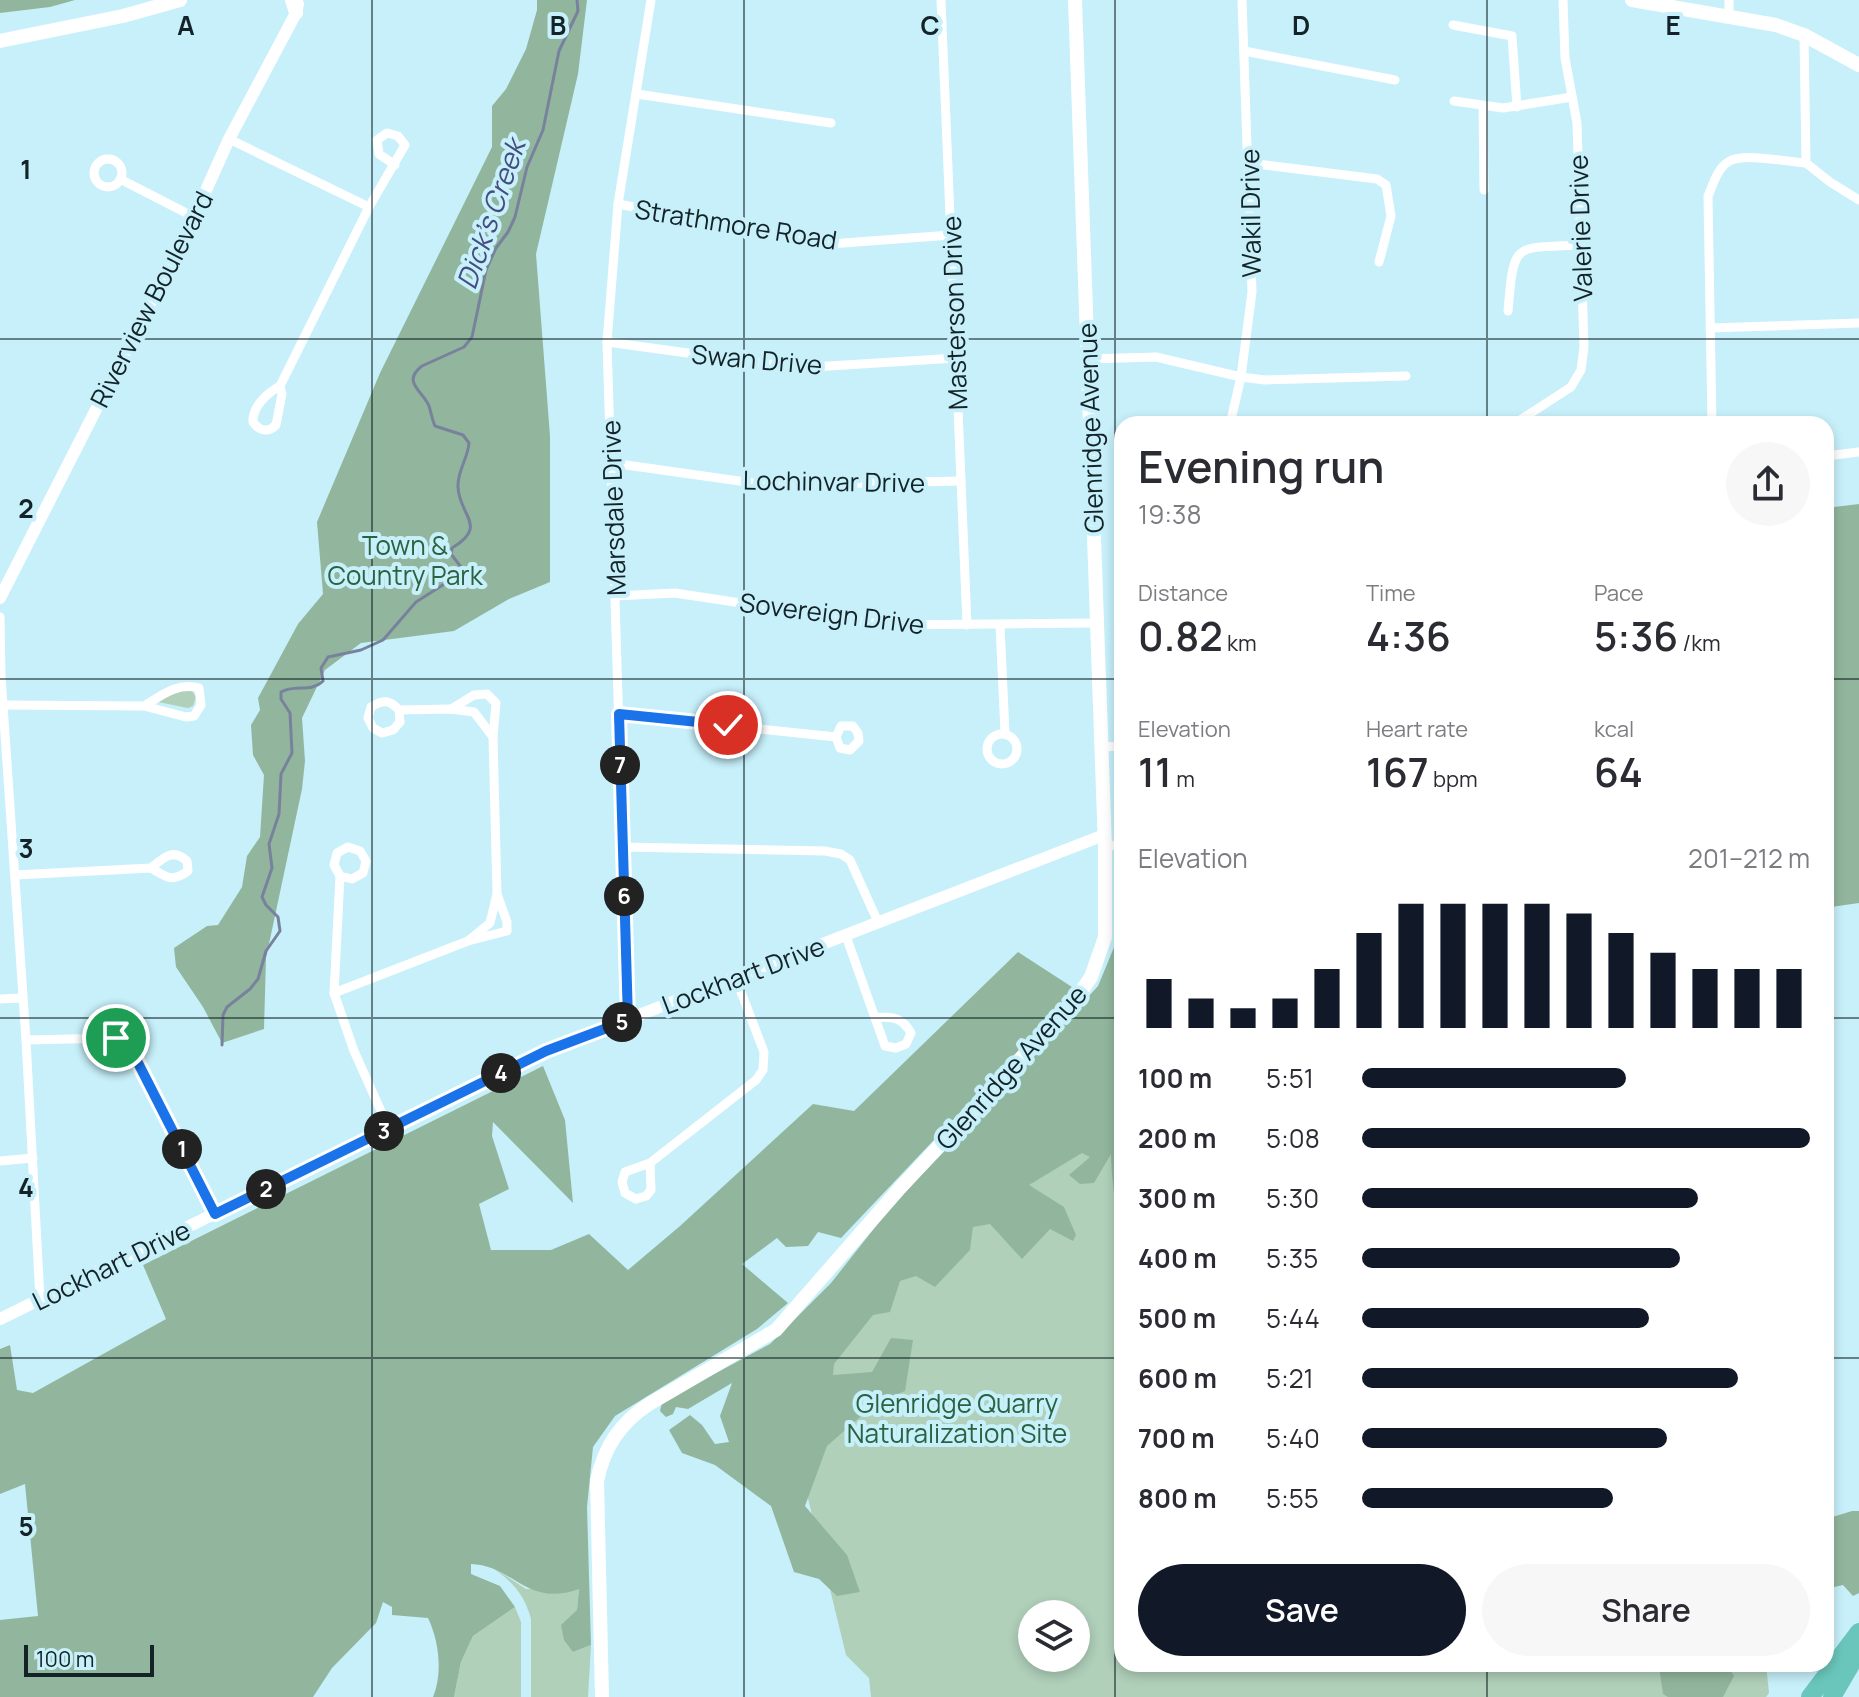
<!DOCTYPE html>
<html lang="en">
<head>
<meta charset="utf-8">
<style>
  :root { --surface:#fff; --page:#f7f7f7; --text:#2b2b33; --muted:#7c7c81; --accent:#111827 }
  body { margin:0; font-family:Manrope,sans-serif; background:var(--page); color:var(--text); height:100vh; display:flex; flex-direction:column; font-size:30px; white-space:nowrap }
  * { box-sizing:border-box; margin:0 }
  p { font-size:26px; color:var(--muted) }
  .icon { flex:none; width:44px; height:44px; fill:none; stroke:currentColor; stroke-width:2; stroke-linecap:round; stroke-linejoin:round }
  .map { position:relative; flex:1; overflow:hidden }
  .side { position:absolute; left:1114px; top:416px; width:720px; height:1256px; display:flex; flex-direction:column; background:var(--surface); border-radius:24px; box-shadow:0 4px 12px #0003 }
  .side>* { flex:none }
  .controls { position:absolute; left:1018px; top:1600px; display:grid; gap:16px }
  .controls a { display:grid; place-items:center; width:72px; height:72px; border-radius:50%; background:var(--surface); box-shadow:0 4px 12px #0003; font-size:40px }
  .scale { position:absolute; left:24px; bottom:20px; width:130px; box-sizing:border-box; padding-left:8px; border:4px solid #132327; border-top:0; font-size:22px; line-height:28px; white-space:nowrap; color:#132327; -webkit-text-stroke:6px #c7f0fa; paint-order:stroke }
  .pin { position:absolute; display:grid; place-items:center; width:68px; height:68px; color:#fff; margin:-34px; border:4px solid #fff; border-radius:50%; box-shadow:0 2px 8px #0007 }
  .km { position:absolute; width:40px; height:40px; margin:-20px; border-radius:50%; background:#222; color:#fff; font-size:22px; line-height:40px; text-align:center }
  .round { display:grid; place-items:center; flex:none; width:84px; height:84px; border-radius:42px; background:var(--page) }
  .headline { display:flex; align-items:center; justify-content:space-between; height:136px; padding:0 24px }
  h1 { font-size:44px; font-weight:600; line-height:60px }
  .stats { display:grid; grid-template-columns:repeat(3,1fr); gap:12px; height:136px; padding:8px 24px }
  .stats div { display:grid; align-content:center }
  .stats b { font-size:40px; font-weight:600 }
  .stats small { font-size:22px; font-weight:400 }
  .stats p { font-size:22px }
  .chart { height:224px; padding:16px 24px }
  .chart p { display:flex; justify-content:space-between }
  .chart svg { width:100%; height:144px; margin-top:8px; stroke:var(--accent); stroke-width:6 }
  .primary-button { display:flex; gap:16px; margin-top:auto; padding:16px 24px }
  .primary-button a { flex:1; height:92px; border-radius:48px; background:var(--accent); color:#fff; font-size:32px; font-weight:600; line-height:92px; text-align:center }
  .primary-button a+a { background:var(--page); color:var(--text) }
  ul { padding:0 24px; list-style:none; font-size:26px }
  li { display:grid; grid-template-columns:128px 96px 1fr; align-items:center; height:60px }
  li i { height:20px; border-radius:10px; background:var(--accent) }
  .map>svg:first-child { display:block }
  .green { fill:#b0d0ba; fill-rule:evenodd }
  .forest { fill:#92b69d }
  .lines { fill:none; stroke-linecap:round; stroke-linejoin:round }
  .stream { stroke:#78829d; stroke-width:3 }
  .minor { stroke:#fff; stroke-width:9 }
  .tertiary { stroke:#fff; stroke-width:12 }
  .secondary { stroke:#fff; stroke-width:14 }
  .motorway { stroke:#6ac6bb; stroke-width:18 }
  .route-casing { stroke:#fff; stroke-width:16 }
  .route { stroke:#1a73e8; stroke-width:10 }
  .grid { fill:none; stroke:#132327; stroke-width:2; stroke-opacity:0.55 }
  .labels { text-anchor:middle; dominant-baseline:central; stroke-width:8; stroke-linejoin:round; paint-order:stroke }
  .street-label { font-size:26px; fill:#132327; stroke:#c7f0fa }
  .park-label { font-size:26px; fill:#2a6341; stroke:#c7f0fa }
  .water-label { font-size:28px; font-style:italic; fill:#464d80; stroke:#c7f0fa }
  .grid-label { font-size:26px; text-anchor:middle; font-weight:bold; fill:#132327; stroke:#c7f0fa; stroke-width:8; stroke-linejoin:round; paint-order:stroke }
</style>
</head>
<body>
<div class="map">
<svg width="1859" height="1697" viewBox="0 0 1859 1697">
  <rect width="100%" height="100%" fill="#c7f0fa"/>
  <g class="green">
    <polygon points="185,690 192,691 196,697 193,706 188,708 158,702 159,698"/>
    <path d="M1118,1109v133l4,-1v423h644l3,29 -3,4h-895l-2,-19 -23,-23 -75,-309zM1032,1614h44v44h-44z"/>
    <path d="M489,1565l37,24h53l-6,63 18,-7 -3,52h-57v-78c-7,-27 -21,-39 -42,-54z"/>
    <polygon points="515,1607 521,1622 521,1697 454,1697 461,1662 473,1636"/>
  </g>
  <g class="forest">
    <polygon points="0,0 75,0 50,7 0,13"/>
    <polygon points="537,0 587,0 578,74 536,254 550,436 550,582 509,599 454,631 361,643 325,670 302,718 305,761 302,789 266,958 264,1029 222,1043 203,1007 176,967 174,948 207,926 218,925 242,887 247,856 260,837 264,775 253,755 251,725 260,710 258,698 298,624 323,594 317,522 380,373 492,147 492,106 506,89 526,49 537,10"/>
    <polygon points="1859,504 1859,903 1831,907 1826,912 1826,508"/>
    <path d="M1122,928v313l-8,-7c4,-24 -3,-55 -3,-80l-17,29 -14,1 -11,-9 21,-18 -8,-4 -53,32 35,22 12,28 -3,6 -23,-12 -28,30 -32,-35 -17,3 -3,23 -35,37 -19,-11 -16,5 -10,31 -17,3 -39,49 -1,11 39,-3 19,-34 22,2 -8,51 -29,12 -49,43 -22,60 42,49 13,37 -23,4 -18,-17 -25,-7 -23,-66 -56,-41 -33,-12 -13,-23 21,-15 12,10 13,19 14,-2 -9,-26 12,-33 -44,26 -12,-2 -3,7 -7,3 -6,-6 2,-9 108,-58 61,-61 64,-81 110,-113 93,-103z"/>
    <path d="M1018,952l54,35 -15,23 -216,228 -23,-6 -10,14 -22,1 -9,-9 -35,26 46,39 -31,26 -142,87 -22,31 -6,60 4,138 -18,7 -9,-12 -3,-15 16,-15 2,-21c-52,19 -66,-24 -108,-25v10l29,12 15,21 -42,29 -12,26 -7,35h-21c10,-24 6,-56 -5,-79l-36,-3v-8l-9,-5 -7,21 -44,45 -19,29h-313v-77l38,-4 -13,-132 -25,10v-145l10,-4 7,45 16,3 133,-74 -23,-54 400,-199 22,54 8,83 -80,-81 -1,14 17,53 -30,15 12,46h60l38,-16 39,36 52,-44 133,-122 41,7z"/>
    <polygon points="1852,1511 1859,1511 1859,1593 1853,1596 1843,1585 1826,1589 1826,1519"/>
    <polygon points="1666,1664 1726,1664 1734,1676 1723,1697 1668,1697 1663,1694 1659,1667"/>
  </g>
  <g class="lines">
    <path class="stream" d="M222,1045l1,-30 4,-8 23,-18 8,-10 8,-28 14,-20 -2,-14 -12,-12 -4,-8 10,-29 -3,-24 10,-30 2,-40 11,-21 -2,-40 -9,-14v-7c14,-8 30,1 42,-11l-2,-13 7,-11 33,-7 22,-10 33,-38 44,-28 1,-7 -10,-13 1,-6c37,-22 7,-32 6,-61 -1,-15 10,-29 11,-44l-6,-8 -28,-9c-3,-7 -4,-14 -6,-20 -6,-15 -28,-24 -7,-40l42,-19 8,-10 14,-67 10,-22 12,-16 7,-15 12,-50 16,-37 16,-79 19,-40 -1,-11"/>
    <g class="minor">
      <polyline points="941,0 967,625"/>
      <polyline points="1729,0 1729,16"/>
      <polyline points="1453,25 1512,36 1517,107"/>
      <polyline points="1804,35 1806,163"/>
      <polyline points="1244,51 1395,80"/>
      <polyline points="637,94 831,123"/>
      <polyline points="1454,101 1503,108 1572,97"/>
      <polyline points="1483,106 1484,190"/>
      <polyline points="229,139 369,207"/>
      <circle cx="108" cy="173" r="14"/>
      <polyline points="1249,163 1377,179 1386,185 1391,216 1379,262"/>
      <polyline points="1806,163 1830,182 1859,200"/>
      <polyline points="120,179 194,217"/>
      <polyline points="618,204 830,244 951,235"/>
      <path d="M1508,311c6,-70 5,-63 72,-66"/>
      <polyline points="1710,328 1859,323"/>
      <polyline points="607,342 798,368 956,358"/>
      <polyline points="1088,359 1156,357 1241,377 1265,380 1406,376"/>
      <path d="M280,386l2,8 -6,31c-8,8 -17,6 -23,-3 -1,-15 14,-29 27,-36l89,-179 36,-62 -7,-9 -11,-3 -10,7 2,14 16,11"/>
      <polyline points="1230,424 1241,377 1252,292 1242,0"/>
      <polyline points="1514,424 1571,387 1581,370 1584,347 1577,123 1565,58 1563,0"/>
      <path d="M1712,424l-4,-228c5,-11 9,-27 20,-34 15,-10 59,0 78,1"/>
      <polyline points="1826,456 1859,452"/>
      <polyline points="612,463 768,485 961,481"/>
      <polyline points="615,596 675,593 886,625 1097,623"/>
      <polyline points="0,617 1,676 26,1040 40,1299"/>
      <polyline points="1000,625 1005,733"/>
      <path d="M4,705l140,1 42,11 8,-1 7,-11 -2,-17c-21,-6 -37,7 -55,18"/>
      <polyline points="451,709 474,695 487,694 496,703 493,737 497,894 490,923 468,941"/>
      <path d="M399,710l1,12 -7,8 -11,3 -9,-5 -5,-10 3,-11c12,-8 19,-7 28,3l52,-1 23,3 19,25"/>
      <polyline points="619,714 836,737 841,726 853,726 858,733 859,741 850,750 840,748 836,737"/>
      <circle cx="1002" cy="749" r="15"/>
      <polyline points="1102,747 1122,746"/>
      <polyline points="623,847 825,851 841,854 850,860 878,922"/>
      <polyline points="1105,848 1122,843"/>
      <path d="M15,875l136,-7c16,9 20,15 37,3l-1,-10c-14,-13 -23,-4 -36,7"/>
      <polyline points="340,876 352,879 363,873 366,861 360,851 348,847 337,853 334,865 340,876 334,993 354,1051 389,1129"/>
      <path d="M846,936l39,110 11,2 10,-4 5,-11c-9,-16 -18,-16 -34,-16"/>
      <polyline points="334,993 468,941 507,931 507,922 497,894"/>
      <polyline points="0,999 22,998"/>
      <polyline points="628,1020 607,342 618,204 651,0"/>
      <polyline points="26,1040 116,1038 125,1043 134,1055 215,1214"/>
      <polyline points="0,1161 33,1158"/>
      <polyline points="650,1163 651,1190 646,1196 636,1199 625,1193 622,1182 625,1172 650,1163 756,1080 763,1070 764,1052 736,979"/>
    </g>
    <g class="tertiary">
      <polyline points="0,598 194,217 229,139 296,13 298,4"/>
      <polyline points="0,1319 546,1051 1104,835"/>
    </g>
    <g class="secondary">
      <polyline points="292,0 296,13"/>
      <polyline points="1632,0 1776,25 1804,35 1859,65"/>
      <polyline points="0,41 123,16 180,0"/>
      <path d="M602,1697l-5,-216c7,-34 23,-58 52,-77l127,-74 124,-142 176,-189 15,-22 14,-40v-89l-30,-848"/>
    </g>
    <g class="motorway">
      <polyline points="1810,1697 1859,1632"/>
      <polyline points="1832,1697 1859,1651"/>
    </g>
  </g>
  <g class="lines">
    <g class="route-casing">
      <polyline id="route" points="116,1038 125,1043 134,1055 215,1214 546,1051 628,1020 619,714 728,725"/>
    </g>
    <use href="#route" class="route"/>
  </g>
  <path class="grid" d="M372,0v1697M744,0v1697M1115,0v1697M1487,0v424M0,339h1859M0,679h1122M1826,679h33M0,1018h1122M1826,1018h33M0,1358h1122M1826,1358h33M1487,1664v33"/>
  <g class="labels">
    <g class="street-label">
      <text transform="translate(1250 213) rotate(-91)">Wakil Drive</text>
      <text transform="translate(736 224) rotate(9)">Strathmore Road</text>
      <text transform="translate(1580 228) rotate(-92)">Valerie Drive</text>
      <text transform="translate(151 299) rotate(-63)">Riverview Boulevard</text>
      <text transform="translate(954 313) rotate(-92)">Masterson Drive</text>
      <text transform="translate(757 359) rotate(5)">Swan Drive</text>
      <text transform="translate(1090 428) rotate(-92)">Glenridge Avenue</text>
      <text transform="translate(834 481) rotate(1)">Lochinvar Drive</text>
      <text transform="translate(613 508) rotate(-92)">Marsdale Drive</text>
      <text transform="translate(832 613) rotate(7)">Sovereign Drive</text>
      <text transform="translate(743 975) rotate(-21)">Lockhart Drive</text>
      <text transform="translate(1011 1067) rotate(-48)">Glenridge Avenue</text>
      <text transform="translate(111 1265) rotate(-26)">Lockhart Drive</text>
    </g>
    <g class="park-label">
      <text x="405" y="545">Town &amp;<tspan x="405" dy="30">Country Park</tspan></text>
      <text x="957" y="1403">Glenridge Quarry<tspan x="957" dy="30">Naturalization Site</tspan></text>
    </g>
    <g class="water-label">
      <text transform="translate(490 214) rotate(-71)">Dick's Creek</text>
    </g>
  </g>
  <g class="grid-label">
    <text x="186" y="35">A</text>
    <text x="558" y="35">B</text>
    <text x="930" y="35">C</text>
    <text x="1301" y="35">D</text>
    <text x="1673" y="35">E</text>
    <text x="26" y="179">1</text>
    <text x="26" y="518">2</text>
    <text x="26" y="858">3</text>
    <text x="26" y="1197">4</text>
    <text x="26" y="1536">5</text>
  </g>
</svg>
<div class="controls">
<a><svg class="icon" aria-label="layers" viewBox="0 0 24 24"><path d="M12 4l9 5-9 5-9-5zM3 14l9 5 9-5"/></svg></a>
</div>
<div class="scale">100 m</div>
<div class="pin" style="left:116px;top:1038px;background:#1e9e55"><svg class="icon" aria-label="arrive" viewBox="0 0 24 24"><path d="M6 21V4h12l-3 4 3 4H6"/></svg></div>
<div class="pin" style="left:728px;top:725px;background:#d93025"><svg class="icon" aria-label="check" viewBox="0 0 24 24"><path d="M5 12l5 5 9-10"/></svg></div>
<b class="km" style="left:182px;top:1149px">1</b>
<b class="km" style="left:266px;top:1189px">2</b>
<b class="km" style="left:384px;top:1131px">3</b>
<b class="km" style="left:501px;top:1073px">4</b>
<b class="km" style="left:622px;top:1022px">5</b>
<b class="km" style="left:624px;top:896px">6</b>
<b class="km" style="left:620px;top:765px">7</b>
<section class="side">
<div class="headline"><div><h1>Evening run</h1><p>19:38</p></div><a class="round"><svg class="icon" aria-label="share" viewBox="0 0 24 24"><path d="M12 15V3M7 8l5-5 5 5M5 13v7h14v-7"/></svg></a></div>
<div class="stats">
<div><p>Distance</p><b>0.82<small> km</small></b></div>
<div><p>Time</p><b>4:36</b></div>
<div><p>Pace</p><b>5:36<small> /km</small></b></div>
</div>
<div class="stats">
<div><p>Elevation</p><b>11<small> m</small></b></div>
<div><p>Heart rate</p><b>167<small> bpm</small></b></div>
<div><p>kcal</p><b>64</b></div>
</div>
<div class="chart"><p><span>Elevation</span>201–212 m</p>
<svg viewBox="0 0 160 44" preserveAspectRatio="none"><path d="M5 44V29M15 44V35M25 44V38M35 44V35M45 44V26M55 44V15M65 44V6M75 44V6M85 44V6M95 44V6M105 44V9M115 44V15M125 44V21M135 44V26M145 44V26M155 44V26"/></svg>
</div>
<ul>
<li><b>100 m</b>5:51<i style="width:59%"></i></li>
<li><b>200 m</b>5:08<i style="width:100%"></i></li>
<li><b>300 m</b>5:30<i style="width:75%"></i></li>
<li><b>400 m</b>5:35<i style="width:71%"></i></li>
<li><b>500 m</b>5:44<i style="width:64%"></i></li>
<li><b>600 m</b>5:21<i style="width:84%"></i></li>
<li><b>700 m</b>5:40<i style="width:68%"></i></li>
<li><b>800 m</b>5:55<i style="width:56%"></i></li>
</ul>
<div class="primary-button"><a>Save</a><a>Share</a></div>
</section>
</div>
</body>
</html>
